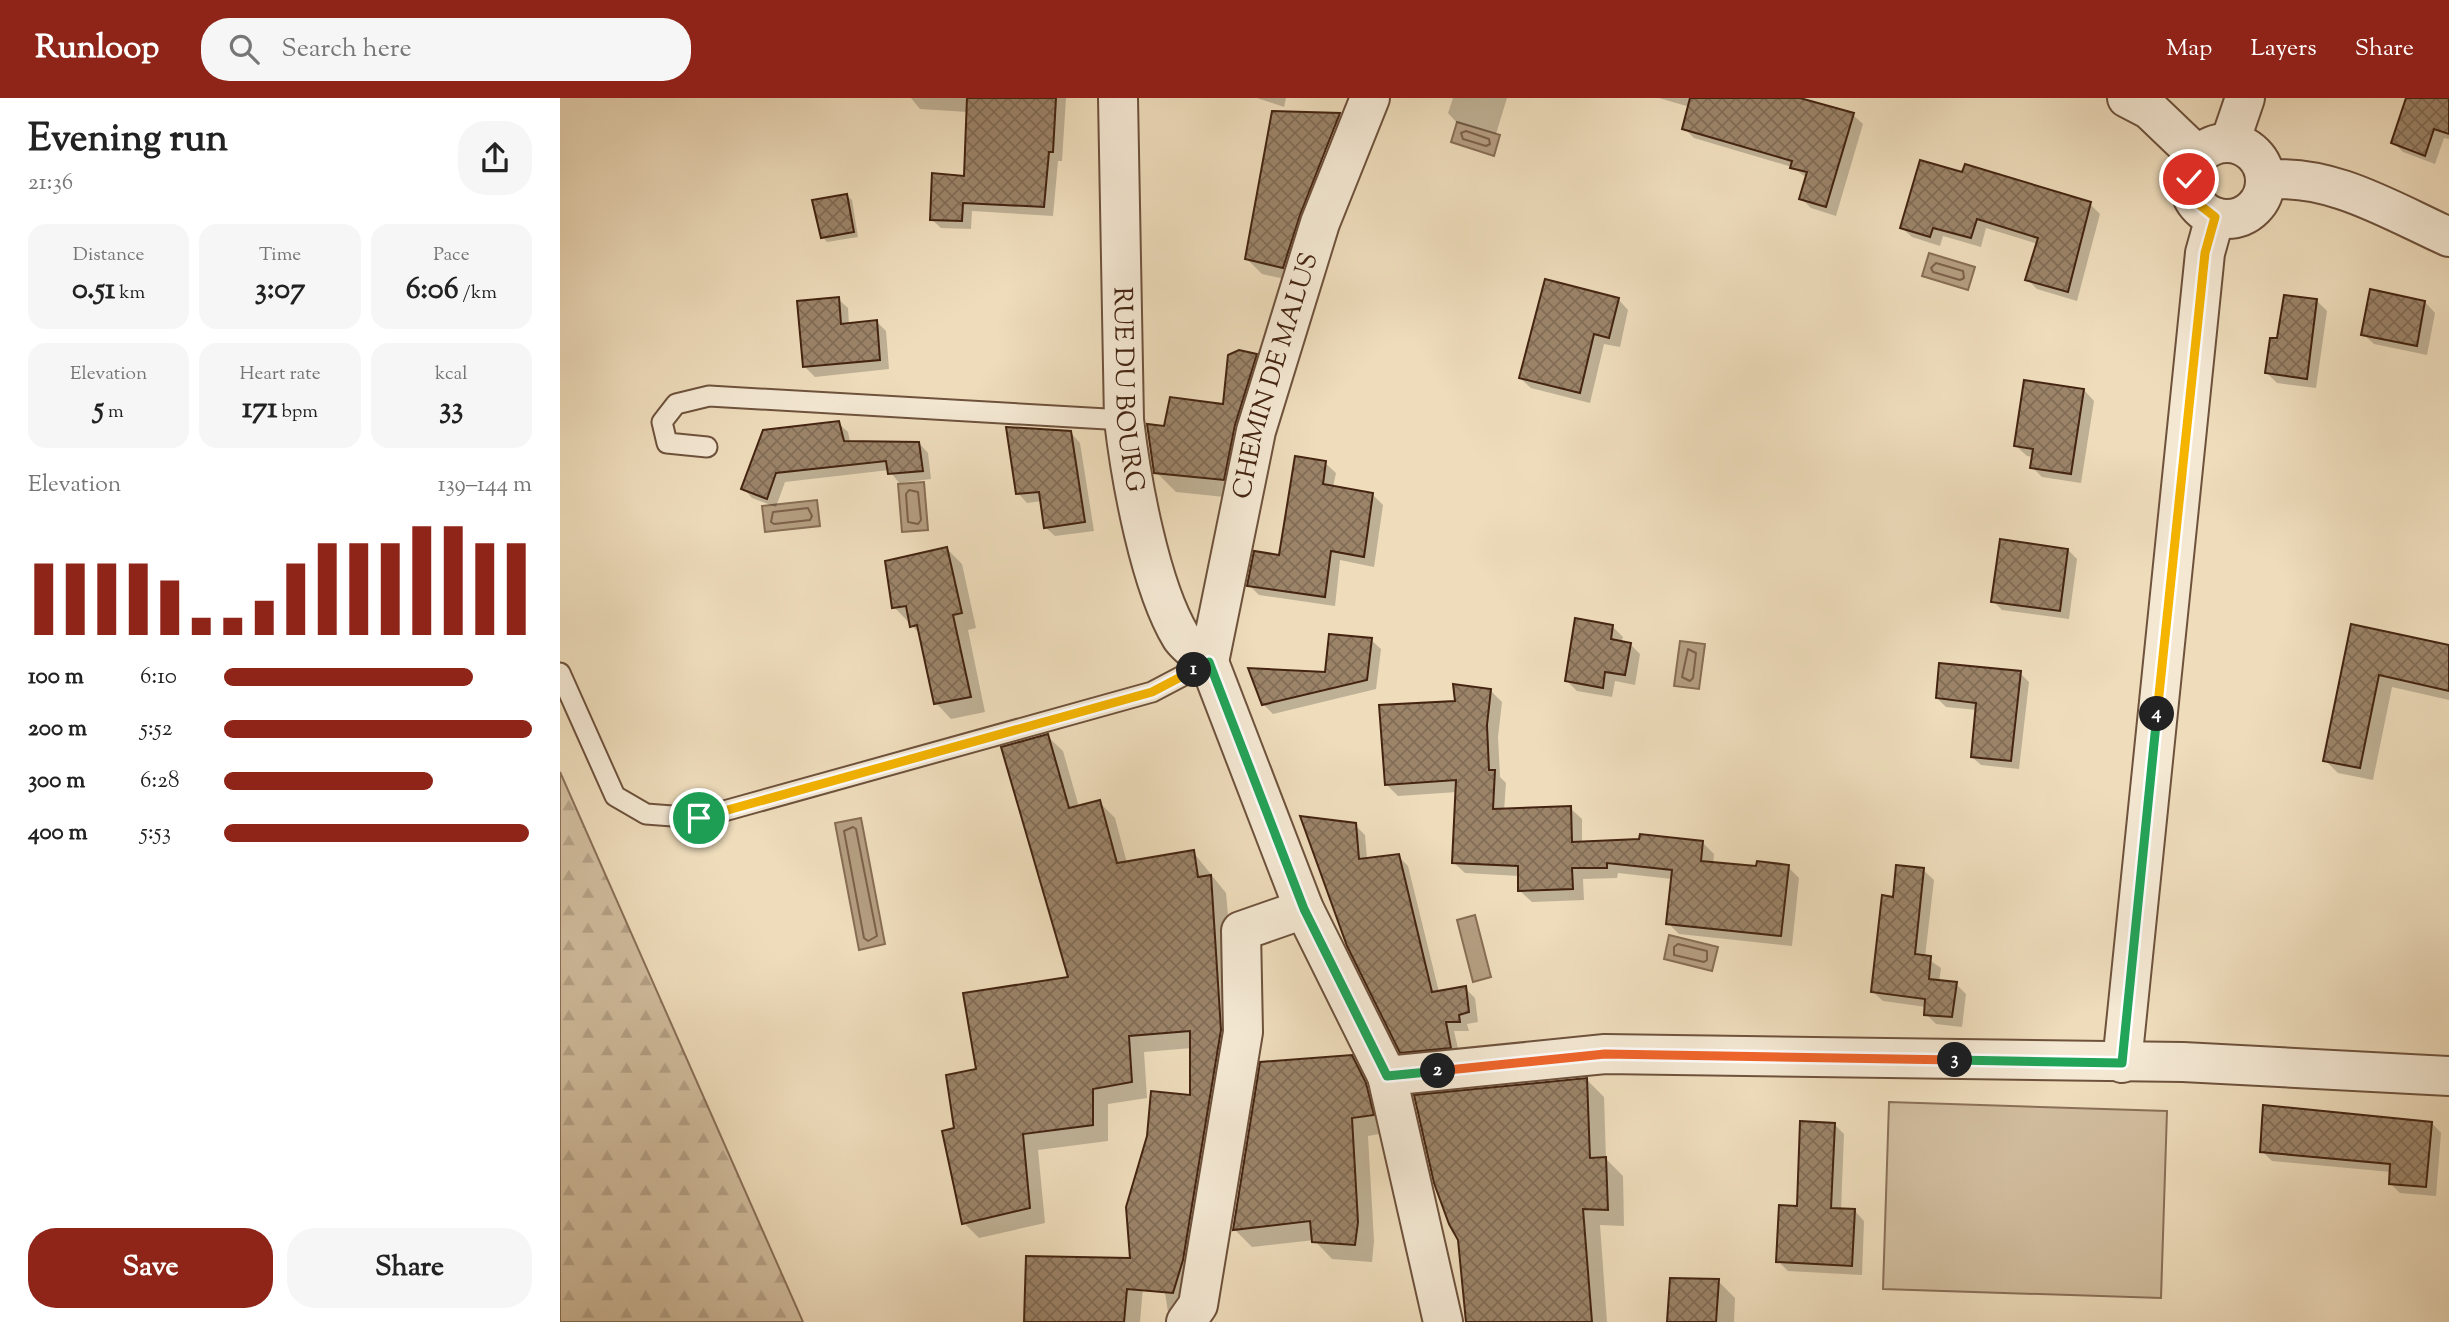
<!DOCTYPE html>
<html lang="en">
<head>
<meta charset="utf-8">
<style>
  :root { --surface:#fff; --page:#f6f6f6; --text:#222; --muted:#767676; --accent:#8f2418 }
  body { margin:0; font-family:"Sorts Mill Goudy",serif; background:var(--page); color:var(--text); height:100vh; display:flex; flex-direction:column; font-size:26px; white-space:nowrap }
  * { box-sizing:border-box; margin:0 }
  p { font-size:23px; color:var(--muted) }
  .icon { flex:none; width:38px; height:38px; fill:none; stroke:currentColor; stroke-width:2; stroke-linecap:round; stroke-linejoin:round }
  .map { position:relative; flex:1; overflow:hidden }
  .drawer { display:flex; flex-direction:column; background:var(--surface); width:560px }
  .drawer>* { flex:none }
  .pin { position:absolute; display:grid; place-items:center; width:60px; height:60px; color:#fff; margin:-30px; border:4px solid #fff; border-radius:50%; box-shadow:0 2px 7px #0007 }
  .km { position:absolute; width:35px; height:35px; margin:-18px; border-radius:50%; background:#222; color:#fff; font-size:19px; line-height:35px; text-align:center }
  .round { display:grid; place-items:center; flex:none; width:74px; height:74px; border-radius:28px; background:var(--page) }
  .summary { display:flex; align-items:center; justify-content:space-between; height:119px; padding:0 28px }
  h1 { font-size:38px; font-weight:700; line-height:52px }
  .stats { display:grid; grid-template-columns:repeat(3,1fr); gap:10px; height:119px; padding:7px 28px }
  .stats div { display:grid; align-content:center; border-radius:18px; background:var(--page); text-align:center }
  .stats b { font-size:30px; font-weight:700 }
  .stats small { font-size:19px; font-weight:400 }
  .stats p { font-size:19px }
  .chart { height:196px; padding:14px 28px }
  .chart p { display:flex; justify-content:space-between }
  .chart svg { width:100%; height:126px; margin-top:7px; stroke:var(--accent); stroke-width:6 }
  .action { display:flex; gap:14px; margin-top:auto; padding:14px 28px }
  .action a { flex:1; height:80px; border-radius:28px; background:var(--accent); color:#fff; font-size:28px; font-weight:700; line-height:80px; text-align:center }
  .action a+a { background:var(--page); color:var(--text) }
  ul { padding:0 28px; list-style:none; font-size:23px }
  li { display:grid; grid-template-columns:112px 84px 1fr; align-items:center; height:52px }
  li i { height:18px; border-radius:9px; background:var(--accent) }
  header { display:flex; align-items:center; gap:42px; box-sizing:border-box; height:98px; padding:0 35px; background:var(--accent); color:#fff }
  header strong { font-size:33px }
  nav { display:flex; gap:38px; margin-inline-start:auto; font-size:24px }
  .search { width:490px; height:63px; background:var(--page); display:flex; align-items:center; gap:18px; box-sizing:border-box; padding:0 24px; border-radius:28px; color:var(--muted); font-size:26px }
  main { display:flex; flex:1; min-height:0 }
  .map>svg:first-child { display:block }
  .forest { fill:url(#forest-firs); stroke:#8a7058; stroke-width:2 }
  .pitch { fill:#d1bd9e; stroke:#8a7058; stroke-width:2 }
  .water { fill:#b49d81; stroke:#876d54; stroke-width:2 }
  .shadow { fill:#0003; fill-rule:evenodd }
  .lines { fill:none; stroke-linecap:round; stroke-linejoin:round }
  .shore { stroke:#7c6049; stroke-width:2 }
  .building { fill:url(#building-cross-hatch); stroke:#442411; stroke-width:2 }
  .lane-casing { stroke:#6e523c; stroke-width:23 }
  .street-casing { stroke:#6e523c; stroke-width:42 }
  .lane { stroke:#f4e8d3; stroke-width:19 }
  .street { stroke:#f4e8d3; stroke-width:38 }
  .split-1-casing { stroke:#fff; stroke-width:14 }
  .split-2-casing { stroke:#fff; stroke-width:14 }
  .split-3-casing { stroke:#fff; stroke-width:14 }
  .split-4-casing { stroke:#fff; stroke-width:14 }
  .split-5-casing { stroke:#fff; stroke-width:14 }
  .split-1 { stroke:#f5b400; stroke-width:9 }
  .split-2 { stroke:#22a559; stroke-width:9 }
  .split-3 { stroke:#f0652b; stroke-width:9 }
  .split-4 { stroke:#22a559; stroke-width:9 }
  .split-5 { stroke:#f5b400; stroke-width:9 }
  .labels { text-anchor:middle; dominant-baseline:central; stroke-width:5; stroke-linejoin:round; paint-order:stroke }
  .street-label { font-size:26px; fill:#442411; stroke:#f4e8d3 }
</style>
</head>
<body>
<header>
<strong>Runloop</strong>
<div class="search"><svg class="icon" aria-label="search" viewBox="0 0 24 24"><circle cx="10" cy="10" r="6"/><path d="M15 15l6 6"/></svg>Search here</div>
<nav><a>Map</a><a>Layers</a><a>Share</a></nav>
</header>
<main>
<section class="drawer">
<div class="summary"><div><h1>Evening run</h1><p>21:36</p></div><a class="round"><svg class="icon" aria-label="share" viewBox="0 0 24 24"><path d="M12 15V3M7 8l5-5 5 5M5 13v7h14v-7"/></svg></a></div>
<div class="stats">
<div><p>Distance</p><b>0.51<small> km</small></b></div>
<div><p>Time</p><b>3:07</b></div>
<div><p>Pace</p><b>6:06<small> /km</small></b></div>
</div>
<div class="stats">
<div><p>Elevation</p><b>5<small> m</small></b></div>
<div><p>Heart rate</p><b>171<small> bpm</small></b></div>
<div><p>kcal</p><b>33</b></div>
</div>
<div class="chart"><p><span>Elevation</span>139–144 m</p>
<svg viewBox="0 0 160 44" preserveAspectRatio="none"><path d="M5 44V19M15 44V19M25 44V19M35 44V19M45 44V25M55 44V38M65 44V38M75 44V32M85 44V19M95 44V12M105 44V12M115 44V12M125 44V6M135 44V6M145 44V12M155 44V12"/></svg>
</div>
<ul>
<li><b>100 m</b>6:10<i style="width:81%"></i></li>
<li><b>200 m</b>5:52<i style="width:100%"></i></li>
<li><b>300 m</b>6:28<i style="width:68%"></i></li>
<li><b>400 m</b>5:53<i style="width:99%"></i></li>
</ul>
<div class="action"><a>Save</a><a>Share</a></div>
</section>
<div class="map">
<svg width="1889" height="1224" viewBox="0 0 1889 1224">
  <defs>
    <pattern id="forest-firs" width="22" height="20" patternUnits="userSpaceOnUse" patternTransform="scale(1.75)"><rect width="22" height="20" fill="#d1bd9e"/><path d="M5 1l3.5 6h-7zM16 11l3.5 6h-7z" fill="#b5a287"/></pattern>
    <pattern id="building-cross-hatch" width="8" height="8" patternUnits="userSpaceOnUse" patternTransform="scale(1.75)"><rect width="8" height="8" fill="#9c8469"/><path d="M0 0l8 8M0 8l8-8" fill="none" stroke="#816c55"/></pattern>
  </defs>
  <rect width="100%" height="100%" fill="#eedcbb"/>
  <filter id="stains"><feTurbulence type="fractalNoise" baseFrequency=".00286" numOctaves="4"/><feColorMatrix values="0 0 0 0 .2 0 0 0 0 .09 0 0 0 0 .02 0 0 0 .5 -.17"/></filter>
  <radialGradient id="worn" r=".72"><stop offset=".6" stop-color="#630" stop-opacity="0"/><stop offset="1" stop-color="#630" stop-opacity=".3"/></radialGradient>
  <polygon class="forest" points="0,674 243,1224 0,1224"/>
  <polygon class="pitch" points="1329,1004 1607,1013 1601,1200 1323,1191"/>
  <g class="water">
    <polygon points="897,24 940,37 934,58 891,44"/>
    <polygon points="1369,155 1415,169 1408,192 1362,178"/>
    <polygon points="364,384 368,432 342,434 338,386"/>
    <polygon points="257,402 260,428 205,434 202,408"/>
    <polygon points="1120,543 1145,546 1139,591 1114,588"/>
    <polygon points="301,720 325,846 299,852 275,725"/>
    <polygon points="915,817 931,879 913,884 897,822"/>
    <polygon points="1109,837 1158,849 1152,873 1104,861"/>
  </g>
  <g class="shadow">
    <polygon points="351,0 506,0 502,63 498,63 493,118 412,113 411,131 381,130 371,121 405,80 408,14 360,11"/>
    <polygon points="697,0 726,0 724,9"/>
    <polygon points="893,0 947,0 936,36 897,25 888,15"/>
    <polygon points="1099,0 1236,0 1293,17 1303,26 1276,118 1251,110 1241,100 1247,80 1232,69 1134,40 1124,30 1130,9"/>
    <polygon points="1848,0 1889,0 1889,41 1884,40 1875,66 1843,54 1833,44"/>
    <path d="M714,15l66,2 15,15 -56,152 -37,-8 -15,-15zM773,29h4l-39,97 -3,-2z"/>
    <polygon points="287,98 292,102 298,139 267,144 263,139"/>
    <polygon points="1530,106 1540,116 1517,203 1477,191 1467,181 1478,146 1426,130 1421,149 1383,138 1380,148 1352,139 1342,130"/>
    <polygon points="278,201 288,210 289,227 317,224 326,233 329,271 255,279 245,269"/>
    <polygon points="1058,201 1068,212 1060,249 1044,246 1030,305 971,290 960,280 967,249 971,250"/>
    <polygon points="1757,203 1767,213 1756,290 1717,285 1707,275"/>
    <polygon points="1865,204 1875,215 1867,257 1814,246 1803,236"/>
    <polygon points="696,258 716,278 684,401 616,394 596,374 605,330 664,308"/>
    <polygon points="1524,292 1534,303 1521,385 1482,379 1472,369 1473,359 1467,358 1456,348"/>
    <polygon points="278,325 288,334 290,344 359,345 368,355 371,381 339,385 329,372 225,384 216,409 192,400 183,390"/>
    <polygon points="511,335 520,345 534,433 495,438 485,429 482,403 467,405 458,395"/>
    <polygon points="765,365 776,375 773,389 813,397 823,407 814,469 780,462 775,508 699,497 689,487 720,459"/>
    <polygon points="387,451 402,466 416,530 408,532 425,614 391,621 376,605 361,537 334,509"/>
    <polygon points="1508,452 1517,461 1509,521 1442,512 1433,503"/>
    <polygon points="1052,528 1063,539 1061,545 1070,546 1080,556 1075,587 1055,583 1052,599 1017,593 1007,583"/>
    <polygon points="1792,528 1889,548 1889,602 1832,589 1813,682 1778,675 1765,662"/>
    <polygon points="811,542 821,551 816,591 713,616 703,606 767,576"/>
    <polygon points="1460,575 1469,584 1459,671 1421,667 1412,659 1417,612 1386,609 1377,600"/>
    <polygon points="931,593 942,604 938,639 940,679 946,685 944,713 1010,710 1022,721 1022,745 1142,744 1154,756 1153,766 1198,770 1228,769 1239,780 1232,848 1119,836 1108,825 1112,781 1058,775 1057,780 1023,781 1024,802 972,804 960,793 960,778 905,775 893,764 897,694 838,698 826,686 897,604"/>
    <polygon points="487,638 503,653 519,709 539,704 555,720 567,765 633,754 666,795 675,895 618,1224 608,1214 588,1085 589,1038 631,999 632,950 584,954 587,1000 548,1006 548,1043 478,1052 485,1125 419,1140 404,1125 396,1031 418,973 511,880"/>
    <polygon points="795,727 805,737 807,761 838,758 848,768 879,894 905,890 915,900 918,924 907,926 909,933 894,933 900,959 851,964 841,954 788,847"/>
    <polygon points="1363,772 1374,782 1365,859 1381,870 1379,884 1396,886 1406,896 1402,929 1376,926 1366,916 1366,909 1323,903 1312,893 1334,800"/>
    <polygon points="792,959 809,977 830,1034 808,1038 814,1143 812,1164 772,1161 754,1142 692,1149 674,1131"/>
    <polygon points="1027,982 1044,999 1046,1061 1063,1078 1064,1128 1040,1127 1047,1224 910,1224"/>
    <polygon points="1872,1025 1881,1035 1876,1098 1840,1095 1830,1085 1831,1074 1712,1063 1702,1053"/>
    <polygon points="1275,1027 1284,1036 1281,1112 1295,1113 1304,1123 1302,1177 1228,1173 1218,1163"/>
    <polygon points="584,1177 580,1224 466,1224"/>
    <polygon points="1158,1183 1175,1200 1174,1224 1109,1224"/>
  </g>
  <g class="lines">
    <g class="shore">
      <polygon points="906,33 929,41 930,46 926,48 903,41 901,35"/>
      <polygon points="1376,165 1403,173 1404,180 1400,182 1373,174 1371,170"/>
      <polygon points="349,392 358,394 361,422 358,426 348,424 346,396"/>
      <polygon points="248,410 252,418 250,422 214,426 211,424 213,414"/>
      <polygon points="1128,551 1136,555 1133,580 1130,583 1122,579"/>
      <polygon points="293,729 296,731 317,838 308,843 304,840 284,733"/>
      <polygon points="1118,846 1147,853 1147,862 1144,864 1114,857 1114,849"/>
    </g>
  </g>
  <g class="building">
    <polygon points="407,0 496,0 493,54 489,54 484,109 403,105 402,123 370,122 372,75 404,78"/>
    <polygon points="1130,0 1240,0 1294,15 1266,109 1239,101 1247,74 1230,70 1232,63 1122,31"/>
    <polygon points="1846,0 1889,0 1889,36 1874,31 1865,58 1831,45"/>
    <polygon points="712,13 780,15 740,117 723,170 685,161"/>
    <polygon points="1360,62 1402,74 1405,66 1531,104 1508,194 1465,182 1478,140 1417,121 1411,140 1373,130 1370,139 1340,130"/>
    <polygon points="287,96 294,134 261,140 252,102"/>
    <polygon points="985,181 1059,200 1049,240 1034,236 1020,295 959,280"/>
    <polygon points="1810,191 1865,203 1857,248 1801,237"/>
    <polygon points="1724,197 1757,201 1747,281 1705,275 1710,240 1717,240"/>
    <polygon points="279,199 281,226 317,222 320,262 243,269 237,203"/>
    <polygon points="679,252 697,256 675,327 664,382 594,375 587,326 604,328 610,299 663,306 668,257"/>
    <polygon points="1464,282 1524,291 1511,376 1470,370 1473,351 1454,348"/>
    <polygon points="279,323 284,343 359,344 363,373 328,376 326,363 216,375 207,401 181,391 203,332"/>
    <polygon points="446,329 511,333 525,424 484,430 479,394 456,396"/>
    <polygon points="735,358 766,363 763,386 813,395 804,459 771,453 765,499 687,488 694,453 719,457"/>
    <polygon points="1440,441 1508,451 1500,513 1431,504"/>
    <polygon points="387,449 402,515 393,517 411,599 374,606 357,527 350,529 346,508 332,510 325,463"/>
    <polygon points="1015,520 1053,527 1051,541 1071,545 1065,577 1045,574 1043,590 1005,583"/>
    <polygon points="1791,526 1889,547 1889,593 1819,577 1800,670 1763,663"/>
    <polygon points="769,536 812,540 807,582 702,607 688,570 765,574"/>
    <polygon points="1379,565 1461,573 1451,663 1411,659 1416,605 1376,600"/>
    <polygon points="893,586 931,591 927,627 929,672 935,672 933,711 1011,708 1012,744 1079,741 1080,736 1143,743 1141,763 1196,768 1197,763 1229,767 1221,838 1106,826 1112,772 1047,765 1047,770 1012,770 1013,791 958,793 958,768 892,765 896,682 825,687 819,607 895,603"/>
    <polygon points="488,636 509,710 540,702 557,765 634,752 638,779 651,777 661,932 623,1162 613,1195 567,1191 564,1224 464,1224 466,1158 570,1160 566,1109 587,1038 591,993 630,997 630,933 569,938 572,984 533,991 533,1027 463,1036 470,1110 402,1126 382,1033 394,1030 386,977 416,971 403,895 508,879 441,649"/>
    <polygon points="740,718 796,725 799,761 839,756 872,894 906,888 909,914 899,917 900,924 886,924 891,950 840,955 787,848"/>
    <polygon points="1336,767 1364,770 1355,856 1371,858 1369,881 1397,884 1392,919 1364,917 1365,901 1311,894 1322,797 1333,799"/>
    <polygon points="792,957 806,985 814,1017 792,1020 798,1124 795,1147 752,1144 750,1123 673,1132 700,964"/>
    <polygon points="1027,980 1030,1060 1046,1059 1048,1112 1023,1111 1032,1224 906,1224 898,1142 889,1126 874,1085 854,997"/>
    <polygon points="1703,1007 1872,1024 1866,1089 1829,1086 1830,1066 1700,1054"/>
    <polygon points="1240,1023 1275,1025 1271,1110 1295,1111 1292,1168 1216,1164 1219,1107 1237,1108"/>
    <polygon points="1110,1180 1159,1181 1156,1224 1107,1224"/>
  </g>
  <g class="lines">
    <g class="lane-casing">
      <g id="lane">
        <polyline points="147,349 107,345 102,324 116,306 149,298 564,322"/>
        <polyline points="0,575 55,698 86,716 139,720 592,594 649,564"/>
      </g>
    </g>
    <g class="street-casing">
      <g id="street">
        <path id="s1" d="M558,0l6,322c7,60 26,166 57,217 6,9 19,18 28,25l95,247 83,167 56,246"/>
        <polyline points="1567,0 1590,12 1638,58"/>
        <polyline points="1670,44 1685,0"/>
        <circle cx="1667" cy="83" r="38"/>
        <path d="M1705,82c66,-7 126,31 184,57"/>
        <path id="s2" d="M649,564l47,-231 64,-208 50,-125"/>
        <polyline points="1562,965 1645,155 1655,119"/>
        <polyline points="827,978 1045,956 1623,964 1889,978"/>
        <polyline points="626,1224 638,1207 683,934 681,833 744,811"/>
      </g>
    </g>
    <use href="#lane" class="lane"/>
    <use href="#street" class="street"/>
  </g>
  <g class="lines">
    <g class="split-1-casing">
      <polyline id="split-1" points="139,720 592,594 634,572"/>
    </g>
    <g class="split-2-casing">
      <polyline id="split-2" points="634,572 649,564 744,811 827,978 878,973"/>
    </g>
    <g class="split-3-casing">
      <polyline id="split-3" points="878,973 1045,956 1395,962"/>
    </g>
    <g class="split-4-casing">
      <polyline id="split-4" points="1395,962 1562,965 1597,616"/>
    </g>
    <g class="split-5-casing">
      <polyline id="split-5" points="1597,616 1645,155 1655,119 1636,104 1629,81"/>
    </g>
    <use href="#split-1" class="split-1"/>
    <use href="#split-2" class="split-2"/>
    <use href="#split-3" class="split-3"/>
    <use href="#split-4" class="split-4"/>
    <use href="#split-5" class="split-5"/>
  </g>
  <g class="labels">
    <g class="street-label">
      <text stroke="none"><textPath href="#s2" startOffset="294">CHEMIN DE MALUS</textPath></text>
      <text stroke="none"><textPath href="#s1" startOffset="292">RUE DU BOURG</textPath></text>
    </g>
  </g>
  <rect width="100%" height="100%" filter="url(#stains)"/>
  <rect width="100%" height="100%" fill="url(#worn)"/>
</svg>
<div class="pin" style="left:139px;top:720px;background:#1e9e55"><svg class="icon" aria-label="arrive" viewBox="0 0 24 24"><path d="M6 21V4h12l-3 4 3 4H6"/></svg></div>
<div class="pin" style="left:1629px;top:81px;background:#d93025"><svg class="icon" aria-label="check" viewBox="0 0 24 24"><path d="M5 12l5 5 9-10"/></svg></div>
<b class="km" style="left:634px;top:572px">1</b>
<b class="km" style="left:878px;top:973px">2</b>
<b class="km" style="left:1395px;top:962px">3</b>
<b class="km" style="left:1597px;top:616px">4</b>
</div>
</main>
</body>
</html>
